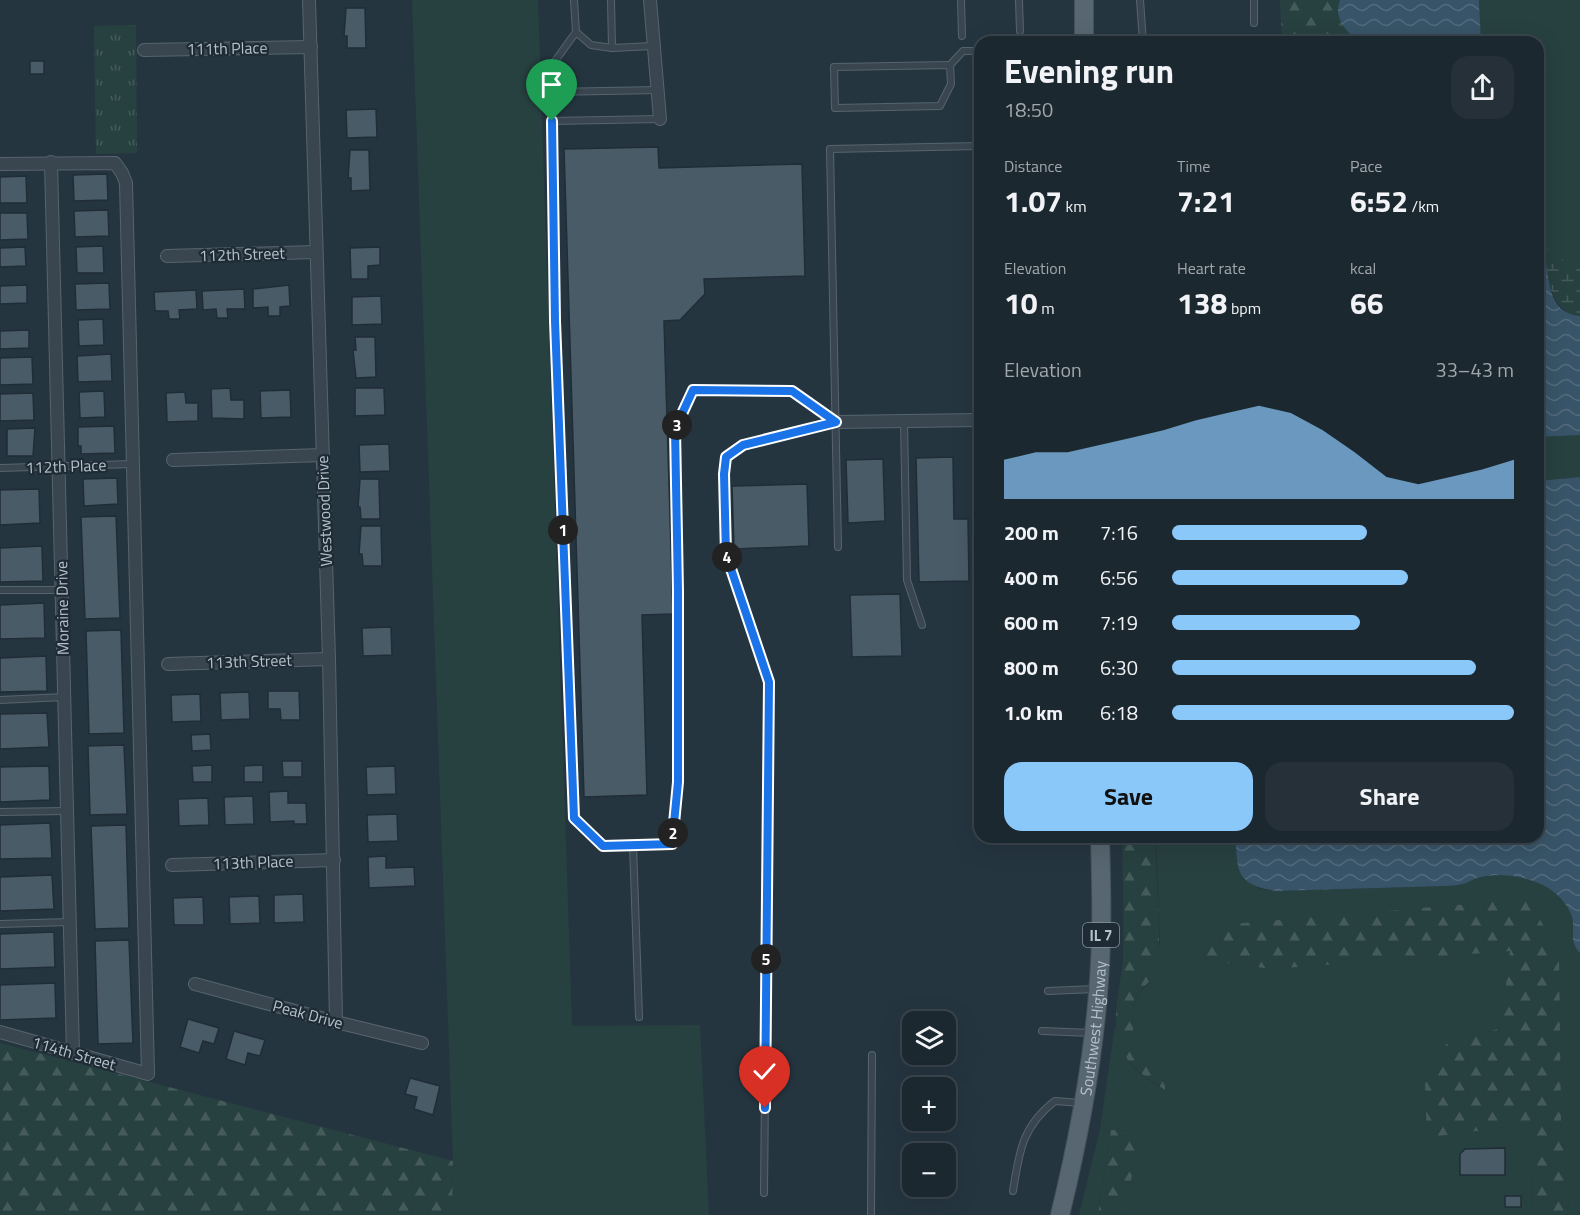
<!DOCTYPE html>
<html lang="en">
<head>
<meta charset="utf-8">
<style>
  :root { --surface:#1c2830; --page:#253038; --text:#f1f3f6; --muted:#a0a6ab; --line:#3a444c; --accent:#8bc8fa }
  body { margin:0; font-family:"Titillium Web",sans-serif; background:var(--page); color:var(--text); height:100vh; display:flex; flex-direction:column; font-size:22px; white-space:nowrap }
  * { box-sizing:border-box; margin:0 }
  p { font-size:20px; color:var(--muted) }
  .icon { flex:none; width:33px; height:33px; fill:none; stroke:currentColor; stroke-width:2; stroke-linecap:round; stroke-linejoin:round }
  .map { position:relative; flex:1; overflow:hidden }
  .panel { position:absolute; left:974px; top:36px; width:570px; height:807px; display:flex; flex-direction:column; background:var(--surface); border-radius:18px; box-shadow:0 6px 24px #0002,0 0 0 2px var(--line) }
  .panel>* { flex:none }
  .buttons { position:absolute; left:902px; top:1011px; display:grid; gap:12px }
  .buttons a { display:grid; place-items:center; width:54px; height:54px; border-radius:12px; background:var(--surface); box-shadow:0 6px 24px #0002,0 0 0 2px var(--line); font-size:30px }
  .pin { position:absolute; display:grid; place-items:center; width:51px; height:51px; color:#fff; margin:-62px -26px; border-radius:50% 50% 50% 0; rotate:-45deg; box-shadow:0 0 6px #0007 }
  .pin .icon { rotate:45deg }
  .km { position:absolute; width:30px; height:30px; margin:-15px; border-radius:50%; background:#222; color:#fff; font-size:16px; line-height:30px; text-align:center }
  .round { display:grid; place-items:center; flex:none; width:63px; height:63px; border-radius:18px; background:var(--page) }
  .headline { display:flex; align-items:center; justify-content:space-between; height:102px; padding:0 30px }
  h1 { font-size:33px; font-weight:700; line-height:45px }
  .stats { display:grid; grid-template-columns:repeat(3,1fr); gap:9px; height:102px; padding:6px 30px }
  .stats div { display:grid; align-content:center }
  .stats b { font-size:30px; font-weight:700 }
  .stats small { font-size:16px; font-weight:400 }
  .stats p { font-size:16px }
  .chart { height:168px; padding:12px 30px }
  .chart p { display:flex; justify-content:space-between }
  .chart svg { width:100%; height:108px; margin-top:6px; fill:var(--accent); opacity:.7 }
  .button { display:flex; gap:12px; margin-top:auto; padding:12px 30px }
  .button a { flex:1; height:69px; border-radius:18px; background:var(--accent); color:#111; font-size:24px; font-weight:700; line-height:69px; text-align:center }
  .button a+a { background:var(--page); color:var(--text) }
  ul { padding:0 30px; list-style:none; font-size:20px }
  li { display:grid; grid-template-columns:96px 72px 1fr; align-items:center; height:45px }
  li i { height:15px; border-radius:8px; background:var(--accent) }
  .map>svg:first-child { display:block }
  .grass { fill:#274140 }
  .forest { fill:url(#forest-firs) }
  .wetland { fill:url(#wetland-marsh) }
  .park { fill:url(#park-tufts) }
  .water { fill:url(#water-waves) }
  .building { fill:#495b66; stroke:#202d37; stroke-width:1.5 }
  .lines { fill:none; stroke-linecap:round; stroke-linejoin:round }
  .service-casing { stroke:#57646e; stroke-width:8 }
  .minor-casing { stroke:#57646e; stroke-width:14 }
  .primary-casing { stroke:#45525c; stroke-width:20 }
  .service { stroke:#394650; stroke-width:6 }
  .minor { stroke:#394650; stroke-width:12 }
  .primary { stroke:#576670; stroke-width:18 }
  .route-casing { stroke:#fff; stroke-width:12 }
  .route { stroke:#1a73e8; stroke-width:8 }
  .labels { text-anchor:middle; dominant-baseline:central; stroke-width:4.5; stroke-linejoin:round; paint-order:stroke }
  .shield { fill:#1e2b35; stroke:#88949e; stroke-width:1.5 }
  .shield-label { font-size:15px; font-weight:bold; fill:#b5c1cb }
  .street-label { font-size:16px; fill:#b5c1cb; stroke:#1e2b35 }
</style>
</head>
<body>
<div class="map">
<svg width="1580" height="1215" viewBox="0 0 1580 1215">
  <defs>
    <pattern id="forest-firs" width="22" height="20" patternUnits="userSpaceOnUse" patternTransform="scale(1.5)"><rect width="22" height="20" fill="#274140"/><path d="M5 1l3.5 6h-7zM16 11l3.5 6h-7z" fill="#445b5a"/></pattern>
    <pattern id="wetland-marsh" width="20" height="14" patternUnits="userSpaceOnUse" patternTransform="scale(1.5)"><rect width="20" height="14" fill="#274140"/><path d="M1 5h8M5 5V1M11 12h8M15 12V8" fill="none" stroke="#445b5a"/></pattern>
    <pattern id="park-tufts" width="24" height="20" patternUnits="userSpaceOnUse" patternTransform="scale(1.5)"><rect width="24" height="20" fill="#274140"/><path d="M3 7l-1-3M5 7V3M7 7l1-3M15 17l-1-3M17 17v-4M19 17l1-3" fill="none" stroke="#445b5a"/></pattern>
    <pattern id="water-waves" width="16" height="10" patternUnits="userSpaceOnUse" patternTransform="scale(1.5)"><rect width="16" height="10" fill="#385468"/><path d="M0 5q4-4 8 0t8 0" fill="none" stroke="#536b7c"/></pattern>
  </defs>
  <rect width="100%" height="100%" fill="#253540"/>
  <g class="grass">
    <polygon points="412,0 538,0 572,1026 700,1025 709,1215 452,1215 453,1161"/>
    <polygon points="1479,0 1580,0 1580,316 1538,242 1538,42 1481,42"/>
    <polygon points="1580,435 1580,477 1538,481 1538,437"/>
    <path d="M1156,837h80v24l23,28 17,2 169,-5c6,0 13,-1 18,-2 6,-2 12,-6 18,-7 32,-6 76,4 90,36 6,15 -4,26 9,40v262h-12l1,-6 -8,-89 -33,-221 -328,60 71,10 240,-19 -10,78 -55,16 -19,94 107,-15 -2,92h-408l17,-84 -30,-1 -12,75v10h-20l21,-86 15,-103c10,38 17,43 49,64l-29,-43 -3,-20 1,-18 5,-15 10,-10 12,-41z"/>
  </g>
  <g class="forest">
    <polygon points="1280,0 1340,0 1338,5 1359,42 1282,42"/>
    <path d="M1122,837h34c-2,43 7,87 1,130 -1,11 -12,17 -18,26 -10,14 -6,38 -4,54 17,13 32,19 30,43 -18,-12 -37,-23 -45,-45 -10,-28 1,-58 3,-87 1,-40 0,-81 -1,-121z"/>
    <polygon points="1528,899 1559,952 1561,1120 1569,1209 1568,1215 1532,1215 1534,1123 1427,1138 1425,1083 1446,1044 1501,1028 1510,951 1271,969 1199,959 1219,925"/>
    <polygon points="0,1043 453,1161 452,1215 0,1215"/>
    <polygon points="1111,1130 1141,1131 1124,1215 1099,1215 1099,1206"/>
  </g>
  <path class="wetland" d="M1541,246l13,7 13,10 13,1v52c-32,-3 -33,-45 -39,-70z"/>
  <polygon class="park" points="136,25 137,153 96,154 94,26"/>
  <g class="water">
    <path d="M1340,0h139l2,42h-122c-13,-11 -26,-24 -19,-42z"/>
    <path d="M1538,242c16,21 1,70 42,74v119l-42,2z"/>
    <path d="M1580,477v476c-13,-14 -3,-25 -9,-39 -14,-33 -58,-43 -90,-37 -6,1 -12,5 -18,7 -5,1 -12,2 -18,2l-169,5c-38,-6 -40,-18 -40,-54h302v-356z"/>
  </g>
  <g class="building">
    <polygon points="346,8 365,8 366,48 347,48 347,36 344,36"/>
    <rect x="30" y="61" width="14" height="13"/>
    <polygon points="376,109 377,137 347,138 346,110"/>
    <polygon points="658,147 659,168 802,164 805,276 704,279 705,294 680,320 664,321 673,614 642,615 647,795 584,797 564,149"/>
    <polygon points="350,150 369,150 370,190 351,191 351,178 348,178"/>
    <polygon points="107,174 108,200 74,201 73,175"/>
    <polygon points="26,176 27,203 0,203 0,177"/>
    <polygon points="108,210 109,236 75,237 74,211"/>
    <polygon points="0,213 27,213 28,239 0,240"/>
    <polygon points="103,246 104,273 77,273 76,247"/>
    <polygon points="25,247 26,266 0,267 0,248"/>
    <polygon points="380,247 380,265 368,266 368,279 351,279 350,248"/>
    <polygon points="109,283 110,309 76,310 75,284"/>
    <polygon points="27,285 27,303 0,304 0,286"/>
    <polygon points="289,285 290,306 280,307 280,316 268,316 268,307 253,308 253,289"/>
    <polygon points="244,289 245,309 227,309 228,318 217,318 216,309 203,310 202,291"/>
    <polygon points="196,290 197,309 179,310 180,319 169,319 168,311 155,311 154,292"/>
    <polygon points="381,296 382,324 352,325 352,297"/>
    <polygon points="103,319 104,345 79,346 78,320"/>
    <polygon points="29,330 29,348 0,349 0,331"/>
    <polygon points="355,337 375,337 376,377 356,378 353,350 356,350"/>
    <polygon points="111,354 112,381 78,382 77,356"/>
    <polygon points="32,357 33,384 0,385 0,358"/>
    <polygon points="230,388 231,400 244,400 244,419 212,418 211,389"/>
    <polygon points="355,388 384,388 385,415 355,416"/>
    <polygon points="290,390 291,417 261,418 260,391"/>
    <polygon points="104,391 105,417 80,418 79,392"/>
    <polygon points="185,392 186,403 198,403 198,421 167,422 166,393"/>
    <polygon points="33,393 34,420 0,421 0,394"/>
    <polygon points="114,426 115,453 81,454 81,446 78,446 78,427"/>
    <polygon points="35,428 33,456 7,456 7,429"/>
    <polygon points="389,444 390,471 360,472 359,445"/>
    <polygon points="953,457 954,519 968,519 969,581 919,582 916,458"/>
    <polygon points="883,459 885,521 848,523 846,460"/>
    <polygon points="117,478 118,504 84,506 83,479"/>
    <polygon points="360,479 379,479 380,519 361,519 360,507 358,507"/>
    <polygon points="807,484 809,546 734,549 732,486"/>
    <polygon points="39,489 40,523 0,525 0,490"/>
    <polygon points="116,516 120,618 85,619 81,517"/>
    <polygon points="361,526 381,526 382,566 363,566 362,554 359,554"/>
    <polygon points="42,546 43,581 0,582 0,548"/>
    <polygon points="900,594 902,656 852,657 850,595"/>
    <polygon points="44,603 45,638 0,639 0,605"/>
    <polygon points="391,627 392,655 363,656 362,628"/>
    <polygon points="121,630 124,733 89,734 86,631"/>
    <polygon points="46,656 47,691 0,692 0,658"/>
    <polygon points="268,691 299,691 300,720 281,720 280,709 268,709"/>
    <polygon points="249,692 250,719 221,720 220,693"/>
    <polygon points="200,694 201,721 172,722 171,695"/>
    <polygon points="47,713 49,747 0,749 0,714"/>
    <polygon points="210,734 211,750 192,751 191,735"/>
    <polygon points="124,745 127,814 90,815 88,746"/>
    <polygon points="282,761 302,761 302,777 283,777"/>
    <polygon points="212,765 212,782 193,782 192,766"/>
    <polygon points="263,765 263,782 244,782 244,766"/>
    <polygon points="49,766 50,800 0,802 0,767"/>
    <polygon points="395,766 396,794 367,795 366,767"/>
    <polygon points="288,791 288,803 306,803 307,824 294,824 294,821 270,822 269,792"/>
    <polygon points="253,796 254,824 225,825 224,797"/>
    <polygon points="208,798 209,825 179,826 178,799"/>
    <polygon points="397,814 398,841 368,842 367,815"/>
    <polygon points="50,823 52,858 0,859 0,825"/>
    <polygon points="126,825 129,928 95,929 91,826"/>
    <polygon points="386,856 386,868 414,867 415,886 369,888 368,857"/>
    <polygon points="52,875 54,909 0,911 0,877"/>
    <polygon points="303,894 304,922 274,923 274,895"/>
    <polygon points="259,896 260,923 230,924 229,897"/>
    <polygon points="203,897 204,925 174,925 173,898"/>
    <polygon points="54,932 55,967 0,969 0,934"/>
    <polygon points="129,940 133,1043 98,1044 95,941"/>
    <polygon points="55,983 56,1018 0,1020 0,985"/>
    <polygon points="188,1019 219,1028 214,1044 203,1041 199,1053 180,1047"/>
    <polygon points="234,1031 265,1040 260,1056 248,1053 245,1065 226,1059"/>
    <polygon points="410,1078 440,1086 433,1115 414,1109 417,1097 405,1094"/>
    <polygon points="1505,1148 1505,1175 1460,1175 1460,1154 1465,1149"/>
    <rect x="1505" y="1196" width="16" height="11"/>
  </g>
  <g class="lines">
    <g class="service-casing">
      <g id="service">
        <polyline points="574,0 576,32 591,45 612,48 653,46"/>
        <polyline points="611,0 612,48"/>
        <polyline points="961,0 962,36"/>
        <polyline points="1019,0 1020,31"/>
        <polyline points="1140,0 1143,42"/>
        <polyline points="1254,23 1254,0"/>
        <polyline points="576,32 550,68 555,321 574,818 603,846 672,844 678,782 675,429 693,390 792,391 836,422"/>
        <polygon points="950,65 951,84 940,106 835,108 834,67"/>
        <polyline points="950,65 963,51 980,51"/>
        <polyline points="551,92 658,90"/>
        <polyline points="552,121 660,119"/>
        <polyline points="904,421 907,580 922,625"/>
        <polyline points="0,468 133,464"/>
        <polyline points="838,547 830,149 980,146"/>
        <polyline points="0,590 62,590"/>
        <polyline points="0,700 65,697"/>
        <polyline points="0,812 67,811"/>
        <polyline points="633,845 639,1017"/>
        <polyline points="0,924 70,922"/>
        <polyline points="1048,991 1095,989"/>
        <polyline points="1042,1031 1092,1033"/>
        <path d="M1013,1191c6,-38 9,-65 42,-90l26,2"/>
        <polyline points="764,1193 769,682 726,554 724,474 726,457 743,445 836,422"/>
        <polyline points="871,1215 872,1055"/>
      </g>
    </g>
    <g class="minor-casing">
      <g id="minor">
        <polyline points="309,0 329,659 336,1022"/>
        <polyline points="650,0 660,119"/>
        <polyline points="144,50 311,47"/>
        <polyline points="51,162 73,1053"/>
        <polyline points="0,164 115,163 122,173 126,183 148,1074 0,1032"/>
        <polyline points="167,256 316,252"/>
        <polyline points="836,422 980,420"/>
        <polyline points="173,460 323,455"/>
        <polyline points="168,664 329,659"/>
        <polyline points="172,865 334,860"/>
        <polyline points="195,984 336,1022 422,1043"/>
      </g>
    </g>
    <g class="primary-casing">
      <g id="primary">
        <polyline points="1084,0 1084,42"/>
        <path id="s1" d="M1060,1215c22,-90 39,-183 41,-277 1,-33 0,-67 -1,-101"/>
      </g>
    </g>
    <use href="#service" class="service"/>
    <use href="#minor" class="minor"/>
    <use href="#primary" class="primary"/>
  </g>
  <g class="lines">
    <g class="route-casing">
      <polyline id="route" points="552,121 555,321 574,818 603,846 672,844 678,782 678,591 675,429 693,390 792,391 836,422 743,445 726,457 724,474 726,554 769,682 765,1108"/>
    </g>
    <use href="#route" class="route"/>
  </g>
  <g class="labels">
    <rect class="shield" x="1083" y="923" width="36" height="24" rx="4.5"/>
    <g class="shield-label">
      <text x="1101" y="935">IL 7</text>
    </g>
    <g class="street-label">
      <text transform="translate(227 48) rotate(-1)">111th Place</text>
      <text transform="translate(242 254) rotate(-2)">112th Street</text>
      <text transform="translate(66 466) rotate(-2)">112th Place</text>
      <text transform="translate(324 511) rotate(-92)">Westwood Drive</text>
      <text transform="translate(62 608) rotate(-91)">Moraine Drive</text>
      <text transform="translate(249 661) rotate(-2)">113th Street</text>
      <text transform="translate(253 862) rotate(-2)">113th Place</text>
      <text transform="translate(308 1014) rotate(15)">Peak Drive</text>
      <text stroke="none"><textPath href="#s1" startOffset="190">Southwest Highway</textPath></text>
      <text transform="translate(74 1053) rotate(16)">114th Street</text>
    </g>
  </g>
</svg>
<div class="buttons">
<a><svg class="icon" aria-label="layers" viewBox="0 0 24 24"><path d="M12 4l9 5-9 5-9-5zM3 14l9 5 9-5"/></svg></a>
<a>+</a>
<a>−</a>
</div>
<div class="pin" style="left:552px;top:121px;background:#1e9e55"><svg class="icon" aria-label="arrive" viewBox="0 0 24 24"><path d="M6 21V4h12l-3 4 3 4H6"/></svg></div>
<div class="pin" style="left:765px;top:1108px;background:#d93025"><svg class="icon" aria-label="check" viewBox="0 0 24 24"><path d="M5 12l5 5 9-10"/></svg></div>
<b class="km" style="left:563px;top:530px">1</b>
<b class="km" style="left:673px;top:833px">2</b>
<b class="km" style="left:677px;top:425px">3</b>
<b class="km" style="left:727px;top:557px">4</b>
<b class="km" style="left:766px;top:959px">5</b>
<section class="panel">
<div class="headline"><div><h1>Evening run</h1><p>18:50</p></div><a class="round"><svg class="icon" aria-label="share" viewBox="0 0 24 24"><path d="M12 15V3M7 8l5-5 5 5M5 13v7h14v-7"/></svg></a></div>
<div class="stats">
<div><p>Distance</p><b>1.07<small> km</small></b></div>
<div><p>Time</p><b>7:21</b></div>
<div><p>Pace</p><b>6:52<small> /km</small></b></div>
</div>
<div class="stats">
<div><p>Elevation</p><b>10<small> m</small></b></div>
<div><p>Heart rate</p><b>138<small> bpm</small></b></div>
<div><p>kcal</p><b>66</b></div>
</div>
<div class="chart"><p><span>Elevation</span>33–43 m</p>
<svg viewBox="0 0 160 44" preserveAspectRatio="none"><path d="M0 44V28L10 25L20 25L30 22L40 19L50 16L60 12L70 9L80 6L90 9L100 16L110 25L120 35L130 38L140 35L150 32L160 28V44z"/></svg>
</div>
<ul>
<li><b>200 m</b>7:16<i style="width:57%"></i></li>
<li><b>400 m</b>6:56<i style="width:69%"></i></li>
<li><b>600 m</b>7:19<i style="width:55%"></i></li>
<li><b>800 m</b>6:30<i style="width:89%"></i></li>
<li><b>1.0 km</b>6:18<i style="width:100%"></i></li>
</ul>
<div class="button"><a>Save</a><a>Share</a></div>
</section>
</div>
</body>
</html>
